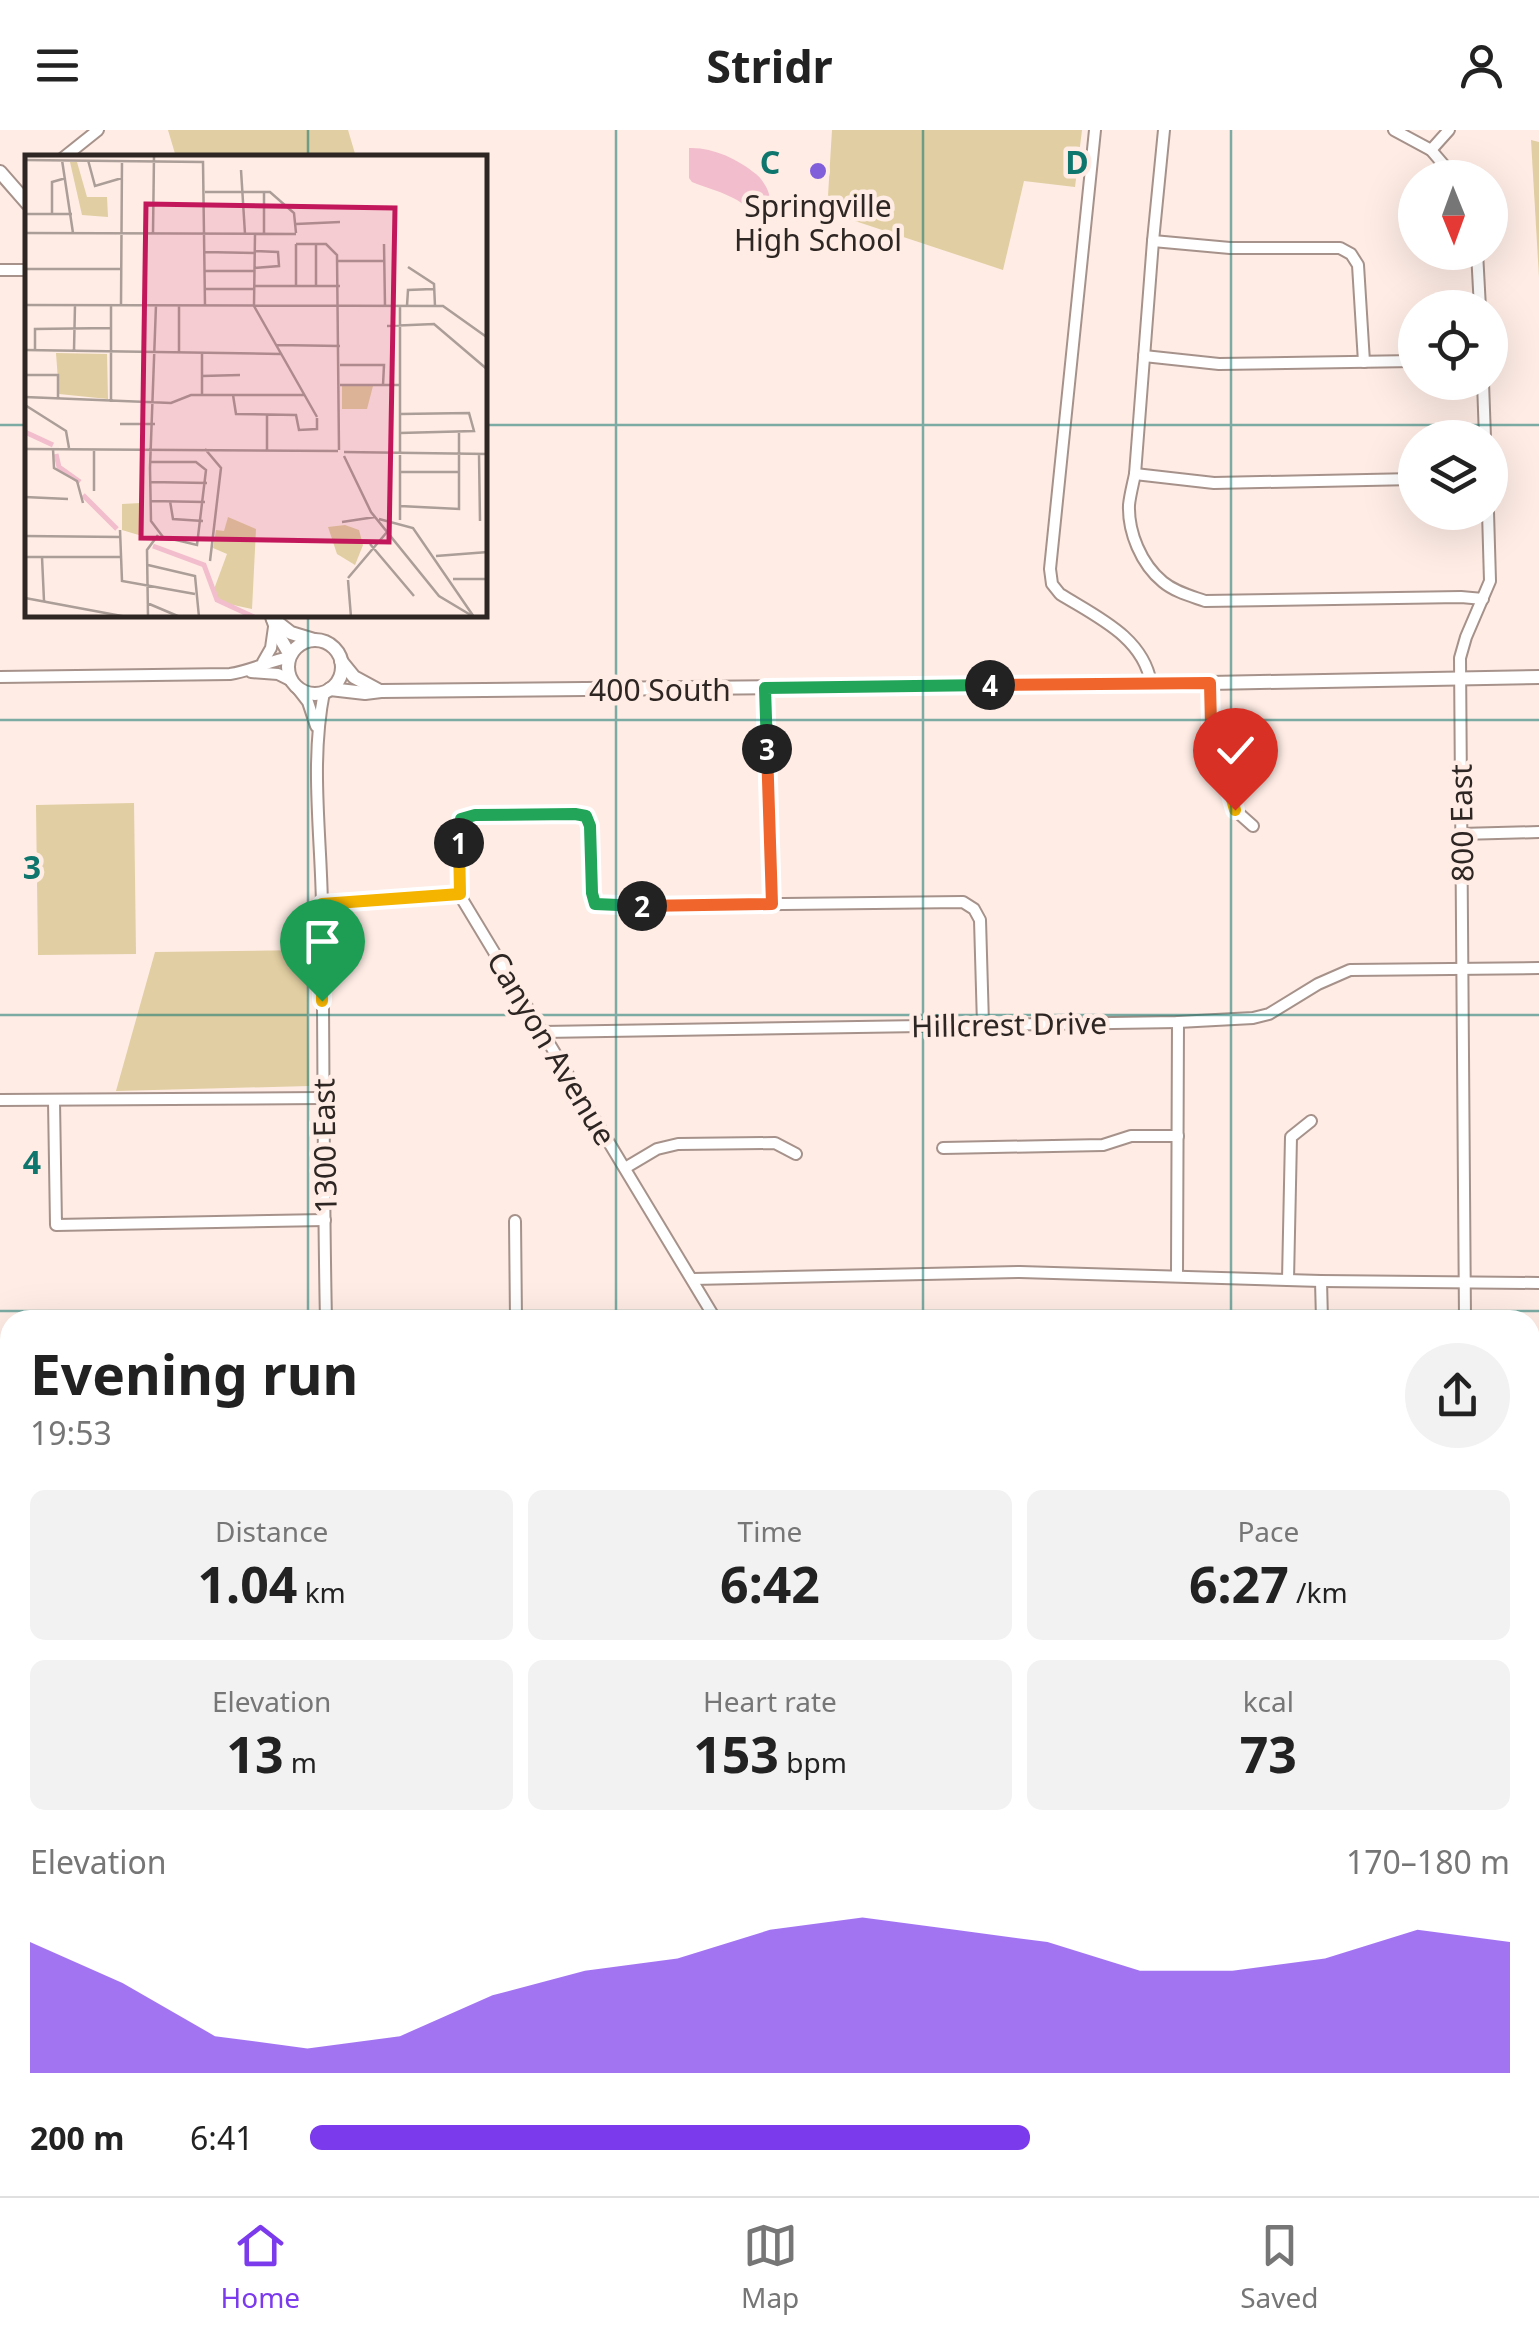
<!DOCTYPE html>
<html lang="en">
<head>
<meta charset="utf-8">
<style>
  :root { --surface:#fff; --page:#f2f2f2; --text:#222; --muted:#767676; --line:#e0e0e0; --accent:#7c3aed }
  body { margin:0; font-family:"Noto Sans",sans-serif; background:var(--page); color:var(--text); height:100vh; display:flex; flex-direction:column; font-size:38px; white-space:nowrap }
  * { box-sizing:border-box; margin:0 }
  p { font-size:32px; color:var(--muted) }
  .icon { flex:none; width:55px; height:55px; fill:none; stroke:currentColor; stroke-width:2; stroke-linecap:round; stroke-linejoin:round }
  .map { position:relative; flex:1; overflow:hidden }
  .drawer { position:absolute; left:0px; top:1180px; width:1540px; height:888px; display:flex; flex-direction:column; background:var(--surface); border-radius:30px 30px 0 0; box-shadow:0 10px 40px #0002 }
  .drawer>* { flex:none }
  .needle { width:65px; rotate:179deg }
  .fabs { position:absolute; left:1398px; top:30px; display:grid; gap:20px }
  .fabs a { display:grid; place-items:center; width:110px; height:110px; border-radius:50%; background:var(--surface); box-shadow:0 10px 40px #0002; font-size:50px }
  .pin { position:absolute; display:grid; place-items:center; width:85px; height:85px; color:#fff; margin:-102px -42px; border-radius:50% 50% 50% 0; rotate:-45deg; box-shadow:0 0 10px #0007 }
  .pin .icon { rotate:45deg }
  .km { position:absolute; width:50px; height:50px; margin:-25px; border-radius:50%; background:#222; color:#fff; font-size:28px; line-height:50px; text-align:center }
  .round { display:grid; place-items:center; flex:none; width:105px; height:105px; border-radius:52px; background:var(--page) }
  .overview { display:flex; align-items:center; justify-content:space-between; height:170px; padding:0 30px }
  h1 { font-size:55px; font-weight:700; line-height:75px }
  .metrics { display:grid; grid-template-columns:repeat(3,1fr); gap:15px; height:170px; padding:10px 30px }
  .metrics div { display:grid; align-content:center; border-radius:15px; background:var(--page); text-align:center }
  .metrics b { font-size:50px; font-weight:700 }
  .metrics small { font-size:28px; font-weight:400 }
  .metrics p { font-size:28px }
  .chart { height:280px; padding:20px 30px }
  .chart p { display:flex; justify-content:space-between }
  .chart svg { width:100%; height:180px; margin-top:10px; fill:var(--accent); opacity:.7 }
  ul { padding:0 30px; list-style:none; font-size:32px }
  li { display:grid; grid-template-columns:160px 120px 1fr; align-items:center; height:75px }
  li i { height:25px; border-radius:12px; background:var(--accent) }
  header { display:flex; justify-content:space-between; align-items:center; height:130px; padding:0 30px; background:var(--surface); font-size:45px; font-weight:700 }
  .menu { display:flex; justify-content:space-around; align-items:center; height:140px; border-top:2px solid var(--line); background:var(--surface); font-size:28px; color:var(--muted) }
  .menu a { display:grid; justify-items:center; gap:5px }
  .menu .current { color:var(--accent) }
  .map>svg:first-child { display:block }
  .green { fill:#e1cea2 }
  .water { fill:#f2bdcc }
  .lines { fill:none; stroke-linecap:round; stroke-linejoin:round }
  .minor-casing { stroke:#a6928a; stroke-width:14 }
  .major-casing { stroke:#a6928a; stroke-width:16 }
  .minor { stroke:#fff; stroke-width:10 }
  .major { stroke:#fff; stroke-width:12 }
  .split-1-casing { stroke:#fff; stroke-width:20 }
  .split-2-casing { stroke:#fff; stroke-width:20 }
  .split-3-casing { stroke:#fff; stroke-width:20 }
  .split-4-casing { stroke:#fff; stroke-width:20 }
  .split-5-casing { stroke:#fff; stroke-width:20 }
  .split-6-casing { stroke:#fff; stroke-width:20 }
  .split-1 { stroke:#f5b400; stroke-width:12 }
  .split-2 { stroke:#22a559; stroke-width:12 }
  .split-3 { stroke:#f0652b; stroke-width:12 }
  .split-4 { stroke:#22a559; stroke-width:12 }
  .split-5 { stroke:#f0652b; stroke-width:12 }
  .split-6 { stroke:#f5b400; stroke-width:12 }
  .grid { fill:none; stroke:#0f766e; stroke-width:2.5; stroke-opacity:0.55 }
  .poi-dot { fill:#825fda; stroke:#feece5; stroke-width:4 }
  .labels { text-anchor:middle; dominant-baseline:central; stroke-width:9; stroke-linejoin:round; paint-order:stroke }
  .poi-label { font-size:30px; fill:#2e2623; stroke:#feece5 }
  .street-label { font-size:30px; fill:#2e2623; stroke:#feece5 }
  .inset-river { fill:none; stroke:#f2bdcc; stroke-width:5 }
  .inset-road { fill:none; stroke:#ab9d97; stroke-width:2.5 }
  .view { fill:#c2185b; fill-opacity:0.15; stroke:#c2185b; stroke-width:5 }
  .inset-edge { fill:none; stroke:#2e2623; stroke-width:5 }
  .grid-label { font-size:32px; text-anchor:middle; font-weight:bold; fill:#0f766e; stroke:#feece5; stroke-width:9; stroke-linejoin:round; paint-order:stroke }
</style>
</head>
<body>
<header><svg class="icon" aria-label="menu" viewBox="0 0 24 24"><path d="M4 6h16M4 12h16M4 18h16"/></svg>Stridr<svg class="icon" aria-label="person" viewBox="0 0 24 24"><circle cx="12" cy="8" r="4"/><path d="M4 21q1-7 8-7t8 7"/></svg></header>
<div class="map">
<svg width="1539" height="2066" viewBox="0 0 1539 2066">
  <rect width="100%" height="100%" fill="#feece5"/>
  <g class="green">
    <polygon points="168,0 348,0 356,27 176,27"/>
    <polygon points="832,0 1082,0 1075,57 1024,51 1003,140 846,88 828,66"/>
    <polygon points="1531,10 1539,12 1539,147"/>
    <polygon points="134,673 136,824 38,825 36,675"/>
    <polygon points="307,820 309,956 116,961 155,822"/>
  </g>
  <path class="water" d="M689,18c23,-1 49,11 67,26 9,7 25,34 2,36 -8,0 -15,-6 -21,-10 -14,-8 -30,-12 -45,-18l-3,-4z"/>
  <g class="lines">
    <g class="minor-casing">
      <g id="minor">
        <path d="M1095,0l-45,439 2,15 8,10c37,23 83,43 91,89"/>
        <path d="M1164,0l-11,111 -18,233c-2,10 -5,21 -6,31 -1,27 12,59 34,77 12,10 28,14 42,19l256,-4 22,2"/>
        <polyline points="1394,0 1431,20 1455,48"/>
        <polyline points="1431,20 1449,0"/>
        <polyline points="63,28 98,0"/>
        <polyline points="1153,111 1230,118 1340,118 1351,124 1358,135 1364,232"/>
        <polyline points="1477,122 1480,178"/>
        <polyline points="0,140 28,140"/>
        <polyline points="1144,226 1219,234 1415,231"/>
        <polyline points="1483,252 1485,308"/>
        <polyline points="1135,344 1214,353 1415,349"/>
        <polyline points="263,532 271,518 274,497"/>
        <polyline points="251,542 278,544 292,551"/>
        <path d="M0,547l230,-3c21,-3 39,-13 60,-17"/>
        <polyline points="1210,553 1211,596 1235,680 1253,696"/>
        <polyline points="294,554 308,572 316,596"/>
        <polyline points="765,558 772,775"/>
        <path d="M324,562c-14,70 -3,143 -2,214 2,138 1,276 4,414"/>
        <polyline points="1460,704 1539,702"/>
        <polyline points="459,764 459,701 461,689 475,685 575,684 586,686 590,696 592,763 595,774 607,776 963,772 974,779 980,790 983,894"/>
        <polyline points="459,764 716,1190"/>
        <polyline points="322,774 459,764"/>
        <polyline points="543,902 1178,892 1253,888 1269,884 1318,854 1350,840 1539,838"/>
        <polyline points="0,970 323,968"/>
        <polyline points="54,971 56,1095 325,1090"/>
        <polyline points="943,1018 1103,1015 1131,1006 1178,1006"/>
        <polyline points="625,1038 657,1019 678,1014 775,1013 796,1024"/>
        <polyline points="515,1091 516,1190"/>
        <polyline points="1177,1145 1178,892"/>
        <polyline points="693,1149 1020,1142 1321,1151 1539,1153"/>
        <polyline points="1288,1150 1291,1007 1311,991"/>
        <polyline points="1321,1151 1322,1190"/>
        <polyline points="1465,1190 1460,528 1466,507 1490,451 1488,382"/>
        <polyline points="0,1347 10,1346"/>
        <polyline points="1530,1438 1539,1438"/>
        <polyline points="0,1458 10,1458"/>
        <polyline points="1530,1882 1539,1882"/>
        <polyline points="665,2058 675,2066"/>
        <polyline points="811,2058 811,2066"/>
        <polyline points="949,2058 951,2066"/>
        <polyline points="1178,2058 1178,2066"/>
        <polyline points="1496,2058 1496,2066"/>
      </g>
    </g>
    <g class="major-casing">
      <g id="major">
        <polyline points="0,42 28,74"/>
        <polyline points="272,487 279,506 290,525"/>
        <polyline points="273,489 291,503 314,510"/>
        <circle cx="315" cy="537" r="27"/>
        <polyline points="341,531 354,547 378,560"/>
        <polyline points="330,559 365,563 381,561 1210,553 1539,547"/>
      </g>
    </g>
    <use href="#minor" class="minor"/>
    <use href="#major" class="major"/>
  </g>
  <g class="lines">
    <g class="split-1-casing">
      <polyline id="split-1" points="322,871 322,774 460,764 459,713"/>
    </g>
    <g class="split-2-casing">
      <polyline id="split-2" points="459,713 461,689 475,685 575,684 586,686 590,696 592,763 595,774 642,776"/>
    </g>
    <g class="split-3-casing">
      <polyline id="split-3" points="642,776 772,774 767,619"/>
    </g>
    <g class="split-4-casing">
      <polyline id="split-4" points="767,619 765,558 990,555"/>
    </g>
    <g class="split-5-casing">
      <polyline id="split-5" points="990,555 1210,553 1211,596 1218,619"/>
    </g>
    <g class="split-6-casing">
      <polyline id="split-6" points="1218,619 1235,680"/>
    </g>
    <use href="#split-1" class="split-1"/>
    <use href="#split-2" class="split-2"/>
    <use href="#split-3" class="split-3"/>
    <use href="#split-4" class="split-4"/>
    <use href="#split-5" class="split-5"/>
    <use href="#split-6" class="split-6"/>
  </g>
  <path class="grid" d="M308,0v28M616,0v1190M923,0v1190M1231,0v1190M0,295h28M485,295h1054M308,485v705M0,590h1539M0,885h1539M0,1181h1539M0,1476h10M1530,1476h9M0,1771h10M1530,1771h9M308,2058v8M616,2058v8M923,2058v8M1231,2058v8"/>
  <circle class="poi-dot" cx="818" cy="41" r="10"/>
  <g class="labels">
    <g class="poi-label">
      <text x="818" y="75">Springville<tspan x="818" dy="34">High School</tspan></text>
    </g>
    <g class="street-label">
      <text x="660" y="559">400 South</text>
      <text transform="translate(1461 693) rotate(-91)">800 East</text>
      <text transform="translate(1009 894) rotate(-1)">Hillcrest Drive</text>
      <text transform="translate(552 918) rotate(59)">Canyon Avenue</text>
      <text transform="translate(324 1016) rotate(-91)">1300 East</text>
    </g>
  </g>
  <g transform="translate(25 25)">
    <rect width="462" height="462" fill="#feece5"/>
    <path d="M45,7h7l10,35h20l1,20 -26,-2zM31,198l51,1 1,45 -49,-5zM317,231h31l-6,23h-25zM116,348l1,33 -20,-6v-26zM203,362l28,12 -4,80 -33,-7 -6,-10 14,-38 -14,-6 3,-18 8,1zM320,370l14,5 4,15 -8,20 -18,-11 -9,-27z" fill="#e1cea2"/>
    <path class="inset-river" d="M0,277l28,13M31,299l3,13 21,15M58,340l34,34M128,391l51,19 13,35 37,17"/>
    <path class="inset-road" d="M0,5l178,2 2,144M37,5l11,73M63,5l7,26 27,-8M216,15l4,64M180,37h65l24,21 2,20M239,37v42M0,59h47M27,59v-32l14,-4M271,69l44,-2M0,78l271,1M128,78l1,-77M230,79l-1,72 63,111M271,89h30l11,11 2,195M359,89l1,62M179,97l51,1M312,106h47M383,112l26,17 1,22M229,113l25,-2 -1,-14 -23,-1M0,114h96M179,116h50M229,131h86M271,131v-42M291,131v-42M180,134h50M0,150l418,1 45,32M86,150v97M96,150l1,-145M154,150v47M375,151v214M382,151l1,-16 25,-1M362,171l47,-2 54,46M251,190l64,1M0,195l256,4M10,195v-21l76,-1M49,195l1,-45M315,210h44l-1,20M0,220h33v23M177,221l38,-1M315,230h61M177,239v-40M208,240l3,19 60,1 3,15 18,-1v-11M0,242l146,6 20,-8h113M0,250l41,26 3,17M375,259l69,-1 5,18 -74,2M242,260v35M95,269h35M0,294l313,2M28,294l1,19 23,13 6,22M180,294l16,19 -11,93M319,297l144,2M454,299l1,67M319,301l27,56 68,84 35,21M126,307h45l10,8 -9,75 -34,-8 -12,-16 -1,-53 6,-163M375,317h59M125,327l57,1M69,336v-42M0,342l43,2M126,346l54,1M145,346l3,18 30,2M375,351l59,3v-76M354,364l34,9 61,89M317,367l33,-5M95,375l2,51 73,13M0,381l95,1M345,389l44,52M411,401l52,-4M0,402h96M17,402l2,44M123,410l47,11 4,41M323,423l39,-46M428,424h35M323,425l3,37M0,443l102,19M122,448l33,14M123,462l-1,-67 11,-15"/>
    <path class="view" d="M121,49l249,4 -6,334 -248,-4z"/>
    <rect width="462" height="462" class="inset-edge"/>
  </g>
  <g class="grid-label">
    <text x="770" y="44">C</text>
    <text x="1077" y="44">D</text>
    <text x="32" y="749">3</text>
    <text x="32" y="1044">4</text>
  </g>
</svg>
<div class="fabs">
<a><svg class="needle" viewBox="-14 -14 28 28"><path d="M0-13l5 13h-10z" fill="#e53935"/><path d="M0 13l5-13h-10z" fill="#767676"/></svg></a>
<a><svg class="icon" aria-label="locate" viewBox="0 0 24 24"><circle cx="12" cy="12" r="6"/><path d="M12 2v4M12 18v4M2 12h4M18 12h4"/></svg></a>
<a><svg class="icon" aria-label="layers" viewBox="0 0 24 24"><path d="M12 4l9 5-9 5-9-5zM3 14l9 5 9-5"/></svg></a>
</div>
<div class="pin" style="left:322px;top:871px;background:#1e9e55"><svg class="icon" aria-label="arrive" viewBox="0 0 24 24"><path d="M6 21V4h12l-3 4 3 4H6"/></svg></div>
<div class="pin" style="left:1235px;top:680px;background:#d93025"><svg class="icon" aria-label="check" viewBox="0 0 24 24"><path d="M5 12l5 5 9-10"/></svg></div>
<b class="km" style="left:459px;top:713px">1</b>
<b class="km" style="left:642px;top:776px">2</b>
<b class="km" style="left:767px;top:619px">3</b>
<b class="km" style="left:990px;top:555px">4</b>
<section class="drawer">
<div class="overview"><div><h1>Evening run</h1><p>19:53</p></div><a class="round"><svg class="icon" aria-label="share" viewBox="0 0 24 24"><path d="M12 15V3M7 8l5-5 5 5M5 13v7h14v-7"/></svg></a></div>
<div class="metrics">
<div><p>Distance</p><b>1.04<small> km</small></b></div>
<div><p>Time</p><b>6:42</b></div>
<div><p>Pace</p><b>6:27<small> /km</small></b></div>
</div>
<div class="metrics">
<div><p>Elevation</p><b>13<small> m</small></b></div>
<div><p>Heart rate</p><b>153<small> bpm</small></b></div>
<div><p>kcal</p><b>73</b></div>
</div>
<div class="chart"><p><span>Elevation</span>170–180 m</p>
<svg viewBox="0 0 160 44" preserveAspectRatio="none"><path d="M0 44V12L10 22L20 35L30 38L40 35L50 25L60 19L70 16L80 9L90 6L100 9L110 12L120 19L130 19L140 16L150 9L160 12V44z"/></svg>
</div>
<ul>
<li><b>200 m</b>6:41<i style="width:60%"></i></li>
</ul>
</section>
</div>
<nav class="menu">
<a class="current"><svg class="icon" aria-label="home" viewBox="0 0 24 24"><path d="M3 11l9-7 9 7M6 9v11h12V9"/></svg>Home</a>
<a><svg class="icon" aria-label="map" viewBox="0 0 24 24"><path d="M3 6l6-2 6 2 6-2v14l-6 2-6-2-6 2zM9 4v14M15 6v14"/></svg>Map</a>
<a><svg class="icon" aria-label="saved" viewBox="0 0 24 24"><path d="M7 4h10v16l-5-4-5 4z"/></svg>Saved</a>
</nav>
</body>
</html>
